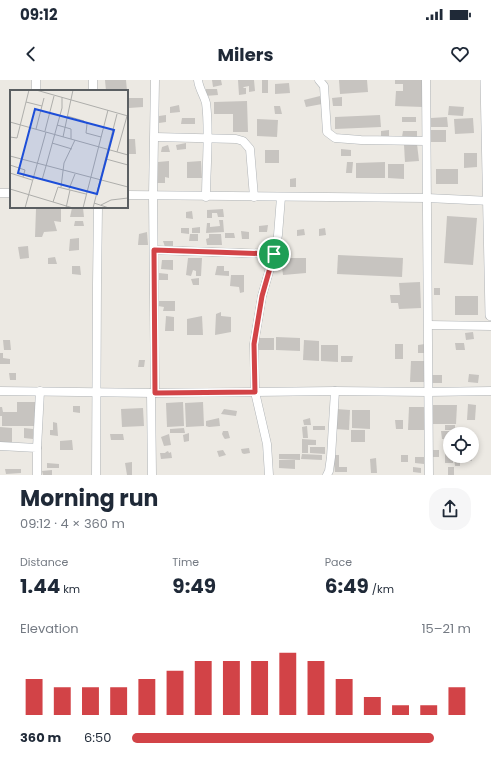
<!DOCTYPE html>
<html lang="en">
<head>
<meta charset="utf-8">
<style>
  :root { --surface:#fff; --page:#f6f6f7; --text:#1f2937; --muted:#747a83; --accent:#d24347 }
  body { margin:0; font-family:Poppins,sans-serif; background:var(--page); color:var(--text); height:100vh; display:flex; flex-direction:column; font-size:15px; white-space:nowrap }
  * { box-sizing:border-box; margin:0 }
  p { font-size:13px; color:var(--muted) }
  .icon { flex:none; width:22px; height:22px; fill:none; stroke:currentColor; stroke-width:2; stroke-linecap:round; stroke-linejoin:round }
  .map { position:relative; height:395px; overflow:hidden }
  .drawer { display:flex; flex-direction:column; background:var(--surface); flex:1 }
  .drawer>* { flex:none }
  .fabs { position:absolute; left:443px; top:347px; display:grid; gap:8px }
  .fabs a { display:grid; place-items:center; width:36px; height:36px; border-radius:50%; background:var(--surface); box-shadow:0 2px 6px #0003; font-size:20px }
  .pin { position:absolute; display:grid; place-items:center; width:34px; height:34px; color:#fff; margin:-17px; border:2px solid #fff; border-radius:50%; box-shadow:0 1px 4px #0007 }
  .round { display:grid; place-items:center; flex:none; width:42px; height:42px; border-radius:16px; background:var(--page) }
  .head { display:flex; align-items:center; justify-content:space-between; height:68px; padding:0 20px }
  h1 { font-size:22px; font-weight:700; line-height:30px }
  .figures { display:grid; grid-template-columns:repeat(3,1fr); gap:6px; height:68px; padding:4px 20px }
  .figures div { display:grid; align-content:center }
  .figures b { font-size:20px; font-weight:700 }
  .figures small { font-size:11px; font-weight:400 }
  .figures p { font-size:11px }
  .chart { height:112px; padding:8px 20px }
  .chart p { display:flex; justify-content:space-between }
  .chart svg { width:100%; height:72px; margin-top:4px; stroke:var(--accent); stroke-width:6 }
  ul { padding:0 20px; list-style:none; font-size:13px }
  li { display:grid; grid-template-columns:64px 48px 1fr; align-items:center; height:30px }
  li i { height:10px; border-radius:5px; background:var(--accent) }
  .status { display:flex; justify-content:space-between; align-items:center; height:28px; padding:0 20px; background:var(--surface); direction:ltr }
  .status svg { height:11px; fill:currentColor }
  header { display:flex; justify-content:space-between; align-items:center; height:52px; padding:0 20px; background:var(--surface); font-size:18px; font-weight:700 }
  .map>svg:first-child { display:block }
  .building { fill:#c7c4c0 }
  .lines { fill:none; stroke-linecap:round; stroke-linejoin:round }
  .street-casing { stroke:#b0b4b7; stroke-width:9 }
  .secondary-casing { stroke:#b0b3b6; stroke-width:12 }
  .street { stroke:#fff; stroke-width:8 }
  .secondary { stroke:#fff; stroke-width:11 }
  .route-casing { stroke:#fff; stroke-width:8 }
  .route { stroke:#d24347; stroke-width:5 }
  .inset-road { fill:none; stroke:#aeaeab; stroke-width:1 }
  .view { fill:#1d4ed8; fill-opacity:0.15; stroke:#1d4ed8; stroke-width:2 }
  .inset-edge { fill:none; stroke:#5b5f62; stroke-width:2 }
</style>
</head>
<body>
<div class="status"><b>09:12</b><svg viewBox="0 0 49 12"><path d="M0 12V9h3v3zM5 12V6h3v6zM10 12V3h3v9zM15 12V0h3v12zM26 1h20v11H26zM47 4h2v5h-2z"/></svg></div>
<header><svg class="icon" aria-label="back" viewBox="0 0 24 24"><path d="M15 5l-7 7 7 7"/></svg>Milers<svg class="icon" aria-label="heart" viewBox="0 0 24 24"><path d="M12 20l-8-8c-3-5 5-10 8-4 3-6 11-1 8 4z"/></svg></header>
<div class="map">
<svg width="491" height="395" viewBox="0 0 491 395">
  <rect width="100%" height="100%" fill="#ece9e3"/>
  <g class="building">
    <polygon points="105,0 126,0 127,11 106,11"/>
    <polygon points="212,0 221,0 222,5 213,7"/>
    <polygon points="238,0 254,0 255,11 249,12 249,6 244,7 243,8 246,8 246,14 239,15"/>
    <rect x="262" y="0" width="6" height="13"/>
    <polygon points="339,0 367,0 368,12 340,14"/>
    <polygon points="395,0 424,0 423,27 395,26 396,11 403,11 403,4 395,4"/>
    <polygon points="289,3 290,13 275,14 275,4"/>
    <polygon points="206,9 217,9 218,15 205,16"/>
    <polygon points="320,16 322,24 306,27 304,20"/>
    <polygon points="342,17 342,26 333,26 332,18"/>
    <polygon points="127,18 143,18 143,27 129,28"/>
    <polygon points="247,21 248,52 233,52 233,34 214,34 214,22"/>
    <polygon points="179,25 180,32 170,33 170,27"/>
    <polygon points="274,26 280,26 282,34 275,34"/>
    <polygon points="449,26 464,27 463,36 448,35"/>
    <polygon points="166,35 166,42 159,43 159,36"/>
    <polygon points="380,35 381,47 335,49 335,37"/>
    <rect x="402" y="37" width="14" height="5"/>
    <polygon points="447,37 448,47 431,47 431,38"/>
    <polygon points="182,38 195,38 195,44 181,44"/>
    <polygon points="473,38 474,53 455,54 454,39"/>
    <polygon points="257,39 278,40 277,57 257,56"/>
    <polygon points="389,50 389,57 381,57 381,51"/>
    <rect x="429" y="50" width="17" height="12"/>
    <polygon points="403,51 417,51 417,58 402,57"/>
    <polygon points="129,59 135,59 136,74 129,74"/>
    <polygon points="186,63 186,69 177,70 176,65"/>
    <polygon points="417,64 419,81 405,82 404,65"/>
    <polygon points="168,65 170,72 161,72 162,67"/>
    <polygon points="341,69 351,70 351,76 341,76"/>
    <rect x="265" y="70" width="14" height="13"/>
    <polygon points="464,73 477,73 477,87 464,88"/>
    <polygon points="169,81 169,98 165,97 165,103 157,103 158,82"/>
    <polygon points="201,81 202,98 187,98 187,82"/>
    <polygon points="347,82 353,82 352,93 346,93"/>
    <polygon points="385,82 385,98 356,98 356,83"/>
    <polygon points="388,84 404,84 404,99 388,98"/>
    <rect x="436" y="89" width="22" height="15"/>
    <polygon points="296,98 296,107 290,107 290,99"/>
    <polygon points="72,128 83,128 84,137 70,137"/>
    <polygon points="36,129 61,129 61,142 54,141 57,151 44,152 42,157 35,157"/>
    <polygon points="223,129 224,137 218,137 217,133 212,133 212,138 207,138 207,130"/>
    <polygon points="192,131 193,139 186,138 186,132"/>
    <polygon points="447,136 477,138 473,185 444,183"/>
    <polygon points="219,140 223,140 224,152 206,153 207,143 210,143 210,147 220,146"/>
    <polygon points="75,141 83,141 84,146 74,146"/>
    <polygon points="268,145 267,152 259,152 259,146"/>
    <polygon points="200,147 200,153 192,153 192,148"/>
    <polygon points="181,148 189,148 189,154 181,153"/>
    <polygon points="325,148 326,155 319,156 319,149"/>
    <polygon points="304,149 305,155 297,156 297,150"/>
    <polygon points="241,151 249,152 249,159 242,159"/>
    <polygon points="147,152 148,165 138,165 139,154"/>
    <polygon points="225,153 234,153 235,158 225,158"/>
    <polygon points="190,154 198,154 198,161 189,161"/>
    <polygon points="209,154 221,154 222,165 207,165 206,159 209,158"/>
    <polygon points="79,158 79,170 69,171 70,159"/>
    <polygon points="163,161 173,161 173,166 165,167"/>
    <polygon points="28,166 29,178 20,179 18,167"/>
    <polygon points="338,175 403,178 402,197 337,194"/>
    <polygon points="55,177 57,184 48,184 48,178"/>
    <polygon points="188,178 202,178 201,196 196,196 196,191 193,190 191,196 186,195"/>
    <polygon points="281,178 306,178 306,193 283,195"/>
    <polygon points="162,180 173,180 173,190 161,189"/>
    <polygon points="72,186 80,186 81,195 72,194"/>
    <polygon points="217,186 224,186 224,191 229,191 229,196 215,195"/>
    <polygon points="159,193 168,194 168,200 159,200"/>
    <polygon points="231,195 244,195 244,212 240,213 239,207 230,206"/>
    <polygon points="199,198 199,205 193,205 191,199"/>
    <polygon points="420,202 421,228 399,229 398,223 391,223 390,215 400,215 399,203"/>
    <rect x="434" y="208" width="6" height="7"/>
    <rect x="455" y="216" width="23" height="19"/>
    <polygon points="159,221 175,221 175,231 163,231 164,227 158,226"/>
    <polygon points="221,232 221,236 231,237 231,252 215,255 216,234"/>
    <polygon points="166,236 174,237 174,251 165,251"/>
    <polygon points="202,236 203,255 187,255 187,239"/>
    <polygon points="473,252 474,259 466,260 465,253"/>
    <polygon points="276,257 300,258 300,271 276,270"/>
    <rect x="256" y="258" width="18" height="12"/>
    <polygon points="3,260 10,260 11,270 4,270"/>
    <polygon points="304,260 319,261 319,281 303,280"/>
    <polygon points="455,263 464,263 465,270 456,270"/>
    <rect x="395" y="264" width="8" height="15"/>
    <polygon points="425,264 426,273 418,273 418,265"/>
    <polygon points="321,265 338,265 338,282 321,281"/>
    <polygon points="0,273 3,273 3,278 10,279 10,284 0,284"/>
    <polygon points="341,276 353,276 352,282 341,282"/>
    <polygon points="139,280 145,280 144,287 138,287"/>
    <polygon points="411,281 426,281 424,302 410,302"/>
    <polygon points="9,293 16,293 16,300 10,300"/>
    <polygon points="469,294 479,295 478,303 468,302"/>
    <rect x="432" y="295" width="10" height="8"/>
    <polygon points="17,322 37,322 37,346 2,346 2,336 0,336 0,327 2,327 3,332 17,332"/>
    <polygon points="183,322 184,346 167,347 166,323"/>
    <polygon points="203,322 204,346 186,347 185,323"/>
    <polygon points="468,324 476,325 475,340 467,340"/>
    <polygon points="433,325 457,325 456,344 433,344"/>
    <polygon points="73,326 80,326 80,333 73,332"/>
    <polygon points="409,327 425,327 425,350 408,350"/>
    <polygon points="143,328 144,346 122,347 121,329"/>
    <polygon points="224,329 237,331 236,336 221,334"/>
    <polygon points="336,329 350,330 349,350 335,349"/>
    <polygon points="352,330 370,330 370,349 352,348"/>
    <polygon points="219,338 220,346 209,347 206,346 206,341"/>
    <polygon points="310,338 311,345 304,345 303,340"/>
    <polygon points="395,340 403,340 403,349 396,349"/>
    <polygon points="53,342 57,343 58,356 50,355 50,350 53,350"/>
    <rect x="445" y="345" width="10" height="5"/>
    <polygon points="307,346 308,358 303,358 302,347"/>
    <rect x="313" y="346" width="12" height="4"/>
    <polygon points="0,347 12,348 12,364 0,364"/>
    <polygon points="24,348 33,349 33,359 24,358"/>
    <polygon points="184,348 185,353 170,353 170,349"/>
    <rect x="351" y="350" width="14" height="12"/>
    <polygon points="223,351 228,351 230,358 225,359 224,358 222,354"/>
    <polygon points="441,351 454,351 454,354 450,354 450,366 448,366 448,359 442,359"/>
    <polygon points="189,353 189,361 184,362 183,355"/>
    <polygon points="110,354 123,354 124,360 111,360"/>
    <polygon points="169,354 171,365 164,366 161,357"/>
    <polygon points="302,359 316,360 316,365 308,365 308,373 302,373"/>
    <polygon points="72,360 73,370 60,370 60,361"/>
    <polygon points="310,367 325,367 325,374 310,373"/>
    <polygon points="249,368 250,373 244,374 242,373 241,369"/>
    <polygon points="223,370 226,375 219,377 217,371"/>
    <rect x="433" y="370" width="6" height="7"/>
    <polygon points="168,371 169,373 171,372 172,378 161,379 160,373 165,373 166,372"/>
    <polygon points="279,374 300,374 300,380 279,379"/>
    <polygon points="302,374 322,375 322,380 301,379"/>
    <polygon points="445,374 450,374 450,376 453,376 453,383 445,383"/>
    <polygon points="333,375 339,375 339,387 347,387 347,392 335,392"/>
    <rect x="401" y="375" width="7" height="7"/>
    <polygon points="454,376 460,376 460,386 455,386"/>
    <rect x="462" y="376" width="10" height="5"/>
    <polygon points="415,377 424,377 424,384 415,383"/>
    <polygon points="376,378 377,393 371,393 370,379"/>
    <polygon points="279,380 295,380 295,389 279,388"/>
    <polygon points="132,382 132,395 127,395 125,383"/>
    <polygon points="47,383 59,384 59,388 47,388"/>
    <polygon points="413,387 421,388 421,393 413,392"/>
    <rect x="448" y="387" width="6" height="8"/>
    <polygon points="5,389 21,389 21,393 6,394"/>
    <polygon points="52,390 52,395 43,395 42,391"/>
  </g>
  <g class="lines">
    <g class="street-casing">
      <g id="street">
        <path d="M198,0c1,9 6,15 8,23 4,29 0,64 0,94"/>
        <polyline points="319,0 324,6 327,52 335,58 361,60 426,61"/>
        <polyline points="426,0 429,395"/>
        <polyline points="36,11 36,0"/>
        <polyline points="93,11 93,0"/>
        <polyline points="155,57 236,59 243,61 250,69 254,117"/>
        <polyline points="0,113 11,113"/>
        <polyline points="127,115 427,118 491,121"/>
        <polyline points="154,170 274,174"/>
        <polyline points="429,245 491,246"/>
        <polyline points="0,311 155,313 335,311 428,312 491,311"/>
        <polyline points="151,313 152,395"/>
        <polyline points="155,313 153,116 155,0"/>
        <polyline points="0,366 37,368 37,395"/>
        <polyline points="37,368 40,311"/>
        <polyline points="96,395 97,205 98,127"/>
        <polyline points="269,395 267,364 255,312 254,264 262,216 274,174 278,155 281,117"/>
        <polyline points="327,395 329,391 331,377 335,311"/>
      </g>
    </g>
    <g class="secondary-casing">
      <polyline id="secondary" points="486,0 491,235"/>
    </g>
    <use href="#street" class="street"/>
    <use href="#secondary" class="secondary"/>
  </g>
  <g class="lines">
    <g class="route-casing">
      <polygon id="route" points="154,170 274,174 262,216 254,264 255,312 155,313"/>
    </g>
    <use href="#route" class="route"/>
  </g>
  <g transform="translate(10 10)">
    <rect width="118" height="118" fill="#ece9e3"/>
    <path class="inset-road" d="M26,0l92,26M16,12l16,4M57,26l17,5 3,3 -1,9 15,4M0,32l118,33M47,35l14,4v10M26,39l8,-31M35,41l9,-35M0,47l7,1 12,-48M53,47l10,-47M42,53l20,6M107,62l10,-36M0,66l118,31M96,69l22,6M0,75l15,5 -2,7M36,76l16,-58v-11M0,83l22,7M32,90l4,-14M51,97l3,-24 11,-23M0,99l63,19M59,99l6,-15M43,112l5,-15 28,7M84,113l15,5M91,115l10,-5 17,-2M15,118l21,-76M56,118l4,-18M73,118l25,-98M83,118l24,-94"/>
    <path class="view" d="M25,19l79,21 -17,64 -79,-21z"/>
    <rect width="118" height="118" class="inset-edge"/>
  </g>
</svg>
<div class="fabs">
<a><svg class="icon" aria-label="locate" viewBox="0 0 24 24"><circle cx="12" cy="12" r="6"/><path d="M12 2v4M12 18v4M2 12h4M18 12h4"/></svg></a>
</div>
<div class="pin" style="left:274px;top:174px;background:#1e9e55"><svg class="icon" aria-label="arrive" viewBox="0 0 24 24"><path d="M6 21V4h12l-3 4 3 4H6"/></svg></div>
</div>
<section class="drawer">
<div class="head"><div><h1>Morning run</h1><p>09:12 · 4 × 360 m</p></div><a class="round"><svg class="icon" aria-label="share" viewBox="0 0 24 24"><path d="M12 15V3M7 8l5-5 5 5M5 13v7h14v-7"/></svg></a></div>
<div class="figures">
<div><p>Distance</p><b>1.44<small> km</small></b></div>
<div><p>Time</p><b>9:49</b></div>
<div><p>Pace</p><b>6:49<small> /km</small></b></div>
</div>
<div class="chart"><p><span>Elevation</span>15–21 m</p>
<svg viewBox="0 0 160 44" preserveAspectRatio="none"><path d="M5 44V22M15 44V27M25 44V27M35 44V27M45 44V22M55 44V17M65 44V11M75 44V11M85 44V11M95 44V6M105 44V11M115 44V22M125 44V33M135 44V38M145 44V38M155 44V27"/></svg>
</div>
<ul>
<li><b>360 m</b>6:50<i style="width:89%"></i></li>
</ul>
</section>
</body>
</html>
